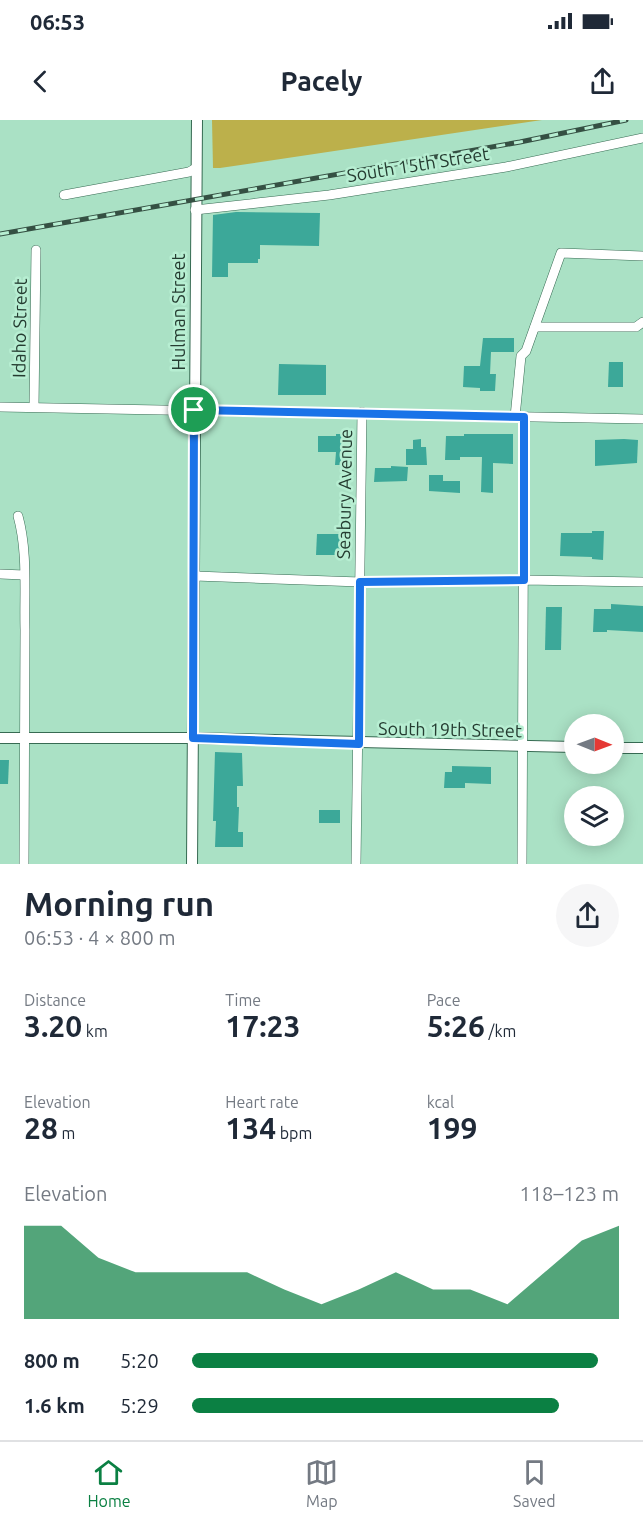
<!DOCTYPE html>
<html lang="en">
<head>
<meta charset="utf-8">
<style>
  :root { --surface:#fff; --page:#f6f6f7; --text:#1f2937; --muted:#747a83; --line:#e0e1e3; --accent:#0b8043 }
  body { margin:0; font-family:Ubuntu,sans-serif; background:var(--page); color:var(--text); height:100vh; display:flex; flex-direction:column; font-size:22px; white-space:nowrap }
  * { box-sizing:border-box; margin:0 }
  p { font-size:20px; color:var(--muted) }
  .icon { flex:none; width:33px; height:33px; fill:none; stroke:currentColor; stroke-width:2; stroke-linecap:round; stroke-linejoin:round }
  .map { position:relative; height:744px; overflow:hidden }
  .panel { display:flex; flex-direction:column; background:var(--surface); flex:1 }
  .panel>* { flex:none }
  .needle { width:39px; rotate:91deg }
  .buttons { position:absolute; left:564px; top:594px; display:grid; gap:12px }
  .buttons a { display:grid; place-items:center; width:60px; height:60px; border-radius:50%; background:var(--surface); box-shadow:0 3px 15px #0003; font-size:30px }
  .pin { position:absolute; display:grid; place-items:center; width:51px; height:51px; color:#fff; margin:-26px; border:3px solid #fff; border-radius:50%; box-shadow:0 2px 6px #0007 }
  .round { display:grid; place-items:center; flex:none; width:63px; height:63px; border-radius:32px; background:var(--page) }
  .headline { display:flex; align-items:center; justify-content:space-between; height:102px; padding:0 24px }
  h1 { font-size:33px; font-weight:600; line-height:45px }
  .metrics { display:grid; grid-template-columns:repeat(3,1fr); gap:9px; height:102px; padding:6px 24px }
  .metrics div { display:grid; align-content:center }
  .metrics b { font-size:30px; font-weight:600 }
  .metrics small { font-size:16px; font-weight:400 }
  .metrics p { font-size:16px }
  .chart { height:168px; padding:12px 24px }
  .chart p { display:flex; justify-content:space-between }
  .chart svg { width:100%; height:108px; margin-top:6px; fill:var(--accent); opacity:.7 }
  ul { padding:0 24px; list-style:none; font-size:20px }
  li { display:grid; grid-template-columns:96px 72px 1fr; align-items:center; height:45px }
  li i { height:15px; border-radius:8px; background:var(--accent) }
  .status { display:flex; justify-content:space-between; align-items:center; height:42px; padding:0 30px; background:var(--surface); direction:ltr }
  .status svg { height:16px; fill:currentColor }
  header { display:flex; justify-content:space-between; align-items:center; height:78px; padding:0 24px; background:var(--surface); font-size:27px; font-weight:600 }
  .menu { display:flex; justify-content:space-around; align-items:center; height:84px; border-top:2px solid var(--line); background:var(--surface); font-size:16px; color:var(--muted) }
  .menu a { display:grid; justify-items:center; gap:3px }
  .menu .on { color:var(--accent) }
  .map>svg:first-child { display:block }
  .green { fill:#bcb04b }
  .building { fill:#3ca899 }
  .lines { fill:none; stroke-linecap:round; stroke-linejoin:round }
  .minor-casing { stroke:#376b53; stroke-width:10 }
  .tertiary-casing { stroke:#376b53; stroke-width:12 }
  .minor { stroke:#fff; stroke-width:9 }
  .tertiary { stroke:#fff; stroke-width:10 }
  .rail-casing { stroke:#355043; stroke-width:5 }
  .rail { stroke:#b7eed2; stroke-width:3; stroke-dasharray:9; stroke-linecap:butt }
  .route-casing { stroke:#fff; stroke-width:12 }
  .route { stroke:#1a73e8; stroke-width:8 }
  .labels { text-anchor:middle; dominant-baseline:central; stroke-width:5; stroke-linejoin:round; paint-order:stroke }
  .street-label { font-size:18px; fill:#253c31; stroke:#b7eed2 }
</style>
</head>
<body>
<div class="status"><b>06:53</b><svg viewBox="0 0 49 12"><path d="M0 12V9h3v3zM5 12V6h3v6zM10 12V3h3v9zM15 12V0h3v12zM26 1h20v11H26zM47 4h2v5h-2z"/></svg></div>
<header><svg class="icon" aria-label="back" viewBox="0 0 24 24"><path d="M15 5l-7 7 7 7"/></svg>Pacely<svg class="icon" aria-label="share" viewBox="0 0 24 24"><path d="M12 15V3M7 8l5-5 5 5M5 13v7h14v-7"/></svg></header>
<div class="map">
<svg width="643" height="744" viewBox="0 0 643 744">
  <rect width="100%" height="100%" fill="#aae1c5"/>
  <polygon class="green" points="212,0 542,0 220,48 213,48"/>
  <g class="building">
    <polygon points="236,92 320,93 319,126 260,125 260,139 258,139 258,143 228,143 228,157 212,157 213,95"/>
    <polygon points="483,218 514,218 514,232 491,232 490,254 496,254 495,271 480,271 480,268 463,267 464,246 480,246"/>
    <polygon points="609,242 623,242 623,267 608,267"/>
    <polygon points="279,244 326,245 326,275 278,275"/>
    <polygon points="336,314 349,314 348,345 335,345 336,332 318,332 318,316 336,316"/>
    <polygon points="464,314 513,314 513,344 493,343 493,373 481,372 482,337 460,337 460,340 445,340 446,316 464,316"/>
    <polygon points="421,319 421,327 426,327 427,345 406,345 406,329 413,329 413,320"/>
    <polygon points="624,319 638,320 637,343 595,346 595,320"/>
    <polygon points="391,346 408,347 407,361 374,362 375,348 391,348"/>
    <polygon points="429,355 443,355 443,361 460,361 460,373 429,371"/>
    <polygon points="592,411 604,411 603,440 592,439 592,437 560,436 561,413 592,413"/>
    <polygon points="317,414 344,414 344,435 316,435"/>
    <polygon points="611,484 643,486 643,512 607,510 607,512 593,512 594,489 611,489"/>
    <polygon points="546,487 562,487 561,530 545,530"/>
    <polygon points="215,632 242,633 243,666 237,666 237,687 239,687 238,712 243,712 243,727 215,727 216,701 213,701"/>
    <polygon points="0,640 9,640 8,664 0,664"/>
    <polygon points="452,646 491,647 491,664 465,663 465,668 444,668 445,652 452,652"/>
    <rect x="319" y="690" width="21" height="13"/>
  </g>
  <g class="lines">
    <g class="minor-casing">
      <g id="minor">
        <polyline points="64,75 189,52 196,48"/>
        <polyline points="195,90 329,75 506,47 643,18"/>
        <polyline points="535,207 636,207 643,202"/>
        <polyline points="0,287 643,299"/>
        <polyline points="34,287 36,130"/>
        <polyline points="515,297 521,236 526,231 561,133 643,136"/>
        <path d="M18,396c10,36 6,77 7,114 0,78 -1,156 -1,234"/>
        <polyline points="0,454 24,455"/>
        <polyline points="195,456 360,462 524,460 643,462"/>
        <polyline points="356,744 362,292"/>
        <polyline points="522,744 524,297"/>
      </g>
    </g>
    <g class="tertiary-casing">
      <g id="tertiary">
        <polyline points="0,618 193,618 574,627"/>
        <polyline points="614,628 643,628"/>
        <polyline points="192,744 197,0"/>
      </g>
    </g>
    <use href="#minor" class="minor"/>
    <use href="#tertiary" class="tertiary"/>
    <g class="rail-casing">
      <polyline id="rail" points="0,114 520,22 626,0"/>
    </g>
    <use href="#rail" class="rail"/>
  </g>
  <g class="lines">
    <g class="route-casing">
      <polygon id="route" points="194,290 524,297 524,460 360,462 359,624 193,618"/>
    </g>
    <use href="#route" class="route"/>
  </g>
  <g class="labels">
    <g class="street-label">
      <text transform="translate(418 44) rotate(-9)">South 15th Street</text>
      <text transform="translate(178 192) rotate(-90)">Hulman Street</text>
      <text transform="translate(19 208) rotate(-89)">Idaho Street</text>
      <text transform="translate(344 374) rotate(-89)">Seabury Avenue</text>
      <text transform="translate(450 609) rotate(1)">South 19th Street</text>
    </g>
  </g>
</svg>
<div class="buttons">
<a><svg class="needle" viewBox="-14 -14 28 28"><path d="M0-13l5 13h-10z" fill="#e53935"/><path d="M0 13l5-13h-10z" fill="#747a83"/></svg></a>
<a><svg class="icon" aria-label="layers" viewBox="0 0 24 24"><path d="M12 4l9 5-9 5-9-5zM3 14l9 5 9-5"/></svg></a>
</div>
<div class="pin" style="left:194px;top:290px;background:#1e9e55"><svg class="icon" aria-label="arrive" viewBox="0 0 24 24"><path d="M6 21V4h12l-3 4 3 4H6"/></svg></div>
</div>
<section class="panel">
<div class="headline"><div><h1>Morning run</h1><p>06:53 · 4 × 800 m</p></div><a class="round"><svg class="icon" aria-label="share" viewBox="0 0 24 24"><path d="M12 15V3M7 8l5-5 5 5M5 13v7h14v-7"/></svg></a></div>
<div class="metrics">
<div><p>Distance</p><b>3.20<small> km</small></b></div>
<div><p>Time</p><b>17:23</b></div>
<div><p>Pace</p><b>5:26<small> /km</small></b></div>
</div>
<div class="metrics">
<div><p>Elevation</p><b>28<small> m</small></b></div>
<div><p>Heart rate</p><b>134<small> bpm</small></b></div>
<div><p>kcal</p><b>199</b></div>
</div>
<div class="chart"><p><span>Elevation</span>118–123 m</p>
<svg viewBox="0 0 160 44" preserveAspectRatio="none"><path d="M0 44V6L10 6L20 19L30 25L40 25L50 25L60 25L70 32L80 38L90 32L100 25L110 32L120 32L130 38L140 25L150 12L160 6V44z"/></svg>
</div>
<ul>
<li><b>800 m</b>5:20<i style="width:95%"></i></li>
<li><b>1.6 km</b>5:29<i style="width:86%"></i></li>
</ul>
</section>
<nav class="menu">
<a class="on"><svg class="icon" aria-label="home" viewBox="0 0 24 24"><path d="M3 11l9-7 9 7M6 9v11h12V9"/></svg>Home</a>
<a><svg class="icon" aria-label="map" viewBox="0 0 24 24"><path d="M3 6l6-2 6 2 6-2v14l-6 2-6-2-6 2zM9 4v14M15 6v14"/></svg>Map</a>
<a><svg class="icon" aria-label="saved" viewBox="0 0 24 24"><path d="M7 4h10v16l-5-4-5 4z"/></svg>Saved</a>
</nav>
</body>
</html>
